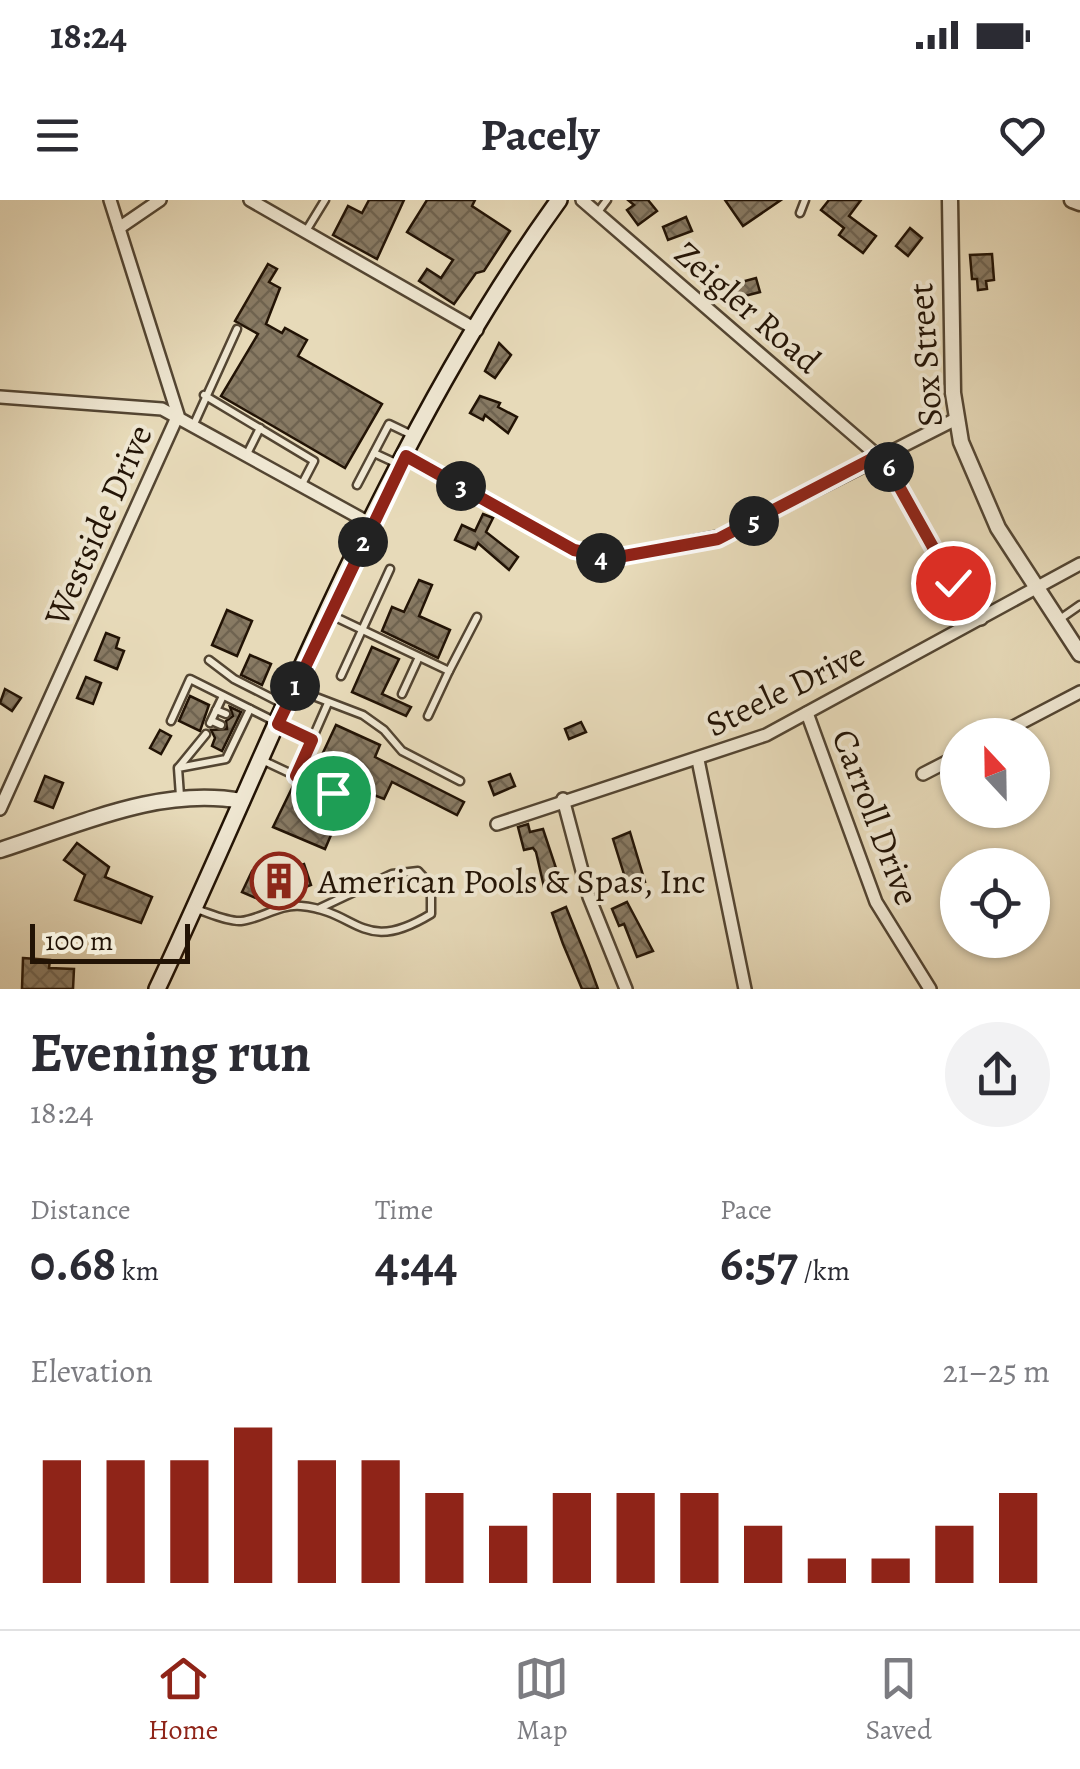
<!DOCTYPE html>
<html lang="en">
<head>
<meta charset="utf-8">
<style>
  :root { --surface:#fff; --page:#f2f2f3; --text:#2b2b33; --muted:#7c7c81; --line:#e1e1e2; --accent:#8f2418 }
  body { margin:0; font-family:Alegreya,serif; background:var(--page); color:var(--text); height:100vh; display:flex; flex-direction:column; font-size:38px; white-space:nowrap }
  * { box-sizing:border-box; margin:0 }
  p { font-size:32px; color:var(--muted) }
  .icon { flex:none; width:55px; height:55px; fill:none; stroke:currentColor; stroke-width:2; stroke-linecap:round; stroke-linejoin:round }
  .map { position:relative; height:789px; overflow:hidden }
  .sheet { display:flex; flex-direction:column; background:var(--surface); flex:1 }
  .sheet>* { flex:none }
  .needle { width:65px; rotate:338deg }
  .controls { position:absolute; left:940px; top:518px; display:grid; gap:20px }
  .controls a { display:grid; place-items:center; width:110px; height:110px; border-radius:50%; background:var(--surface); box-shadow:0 2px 8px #0004; font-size:50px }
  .scale { position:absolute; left:30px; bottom:25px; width:160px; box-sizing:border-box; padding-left:10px; border:5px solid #221305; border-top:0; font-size:28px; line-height:35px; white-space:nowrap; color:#221305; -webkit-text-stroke:8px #efe7d2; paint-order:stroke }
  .pin { position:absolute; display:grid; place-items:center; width:85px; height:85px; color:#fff; margin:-42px; border:5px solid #fff; border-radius:50%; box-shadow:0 2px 10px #0007 }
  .km { position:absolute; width:50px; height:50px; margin:-25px; border-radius:50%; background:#222; color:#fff; font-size:28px; line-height:50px; text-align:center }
  .round { display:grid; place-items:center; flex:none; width:105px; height:105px; border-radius:52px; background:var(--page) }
  .summary { display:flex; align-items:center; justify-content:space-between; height:170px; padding:0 30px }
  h1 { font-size:55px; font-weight:700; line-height:75px }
  .metrics { display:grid; grid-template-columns:repeat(3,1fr); gap:15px; height:170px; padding:10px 30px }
  .metrics div { display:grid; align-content:center }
  .metrics b { font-size:50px; font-weight:700 }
  .metrics small { font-size:28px; font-weight:400 }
  .metrics p { font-size:28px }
  .chart { height:280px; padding:20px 30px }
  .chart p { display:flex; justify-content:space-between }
  .chart svg { width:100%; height:180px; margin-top:10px; stroke:var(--accent); stroke-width:6 }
  .status { display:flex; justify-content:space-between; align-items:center; height:70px; padding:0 50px; background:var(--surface); direction:ltr }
  .status svg { height:28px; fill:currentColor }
  header { display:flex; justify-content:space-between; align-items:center; height:130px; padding:0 30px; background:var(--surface); font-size:45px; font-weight:700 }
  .dock { display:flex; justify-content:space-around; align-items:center; height:140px; border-top:2px solid var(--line); background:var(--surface); font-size:28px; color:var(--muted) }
  .dock a { display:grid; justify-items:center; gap:5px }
  .dock .selected { color:var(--accent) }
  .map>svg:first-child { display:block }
  .building { fill:url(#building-cross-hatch); stroke:#221305; stroke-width:2.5 }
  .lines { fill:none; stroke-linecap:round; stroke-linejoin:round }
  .service-casing { stroke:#534532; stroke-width:11 }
  .minor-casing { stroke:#534532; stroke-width:16 }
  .tertiary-casing { stroke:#534532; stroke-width:19 }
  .secondary-casing { stroke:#221305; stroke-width:20 }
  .service { stroke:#efe7d2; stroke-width:6 }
  .minor { stroke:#efe7d2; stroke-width:11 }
  .tertiary { stroke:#efe7d2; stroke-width:14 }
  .secondary { stroke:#efe7d2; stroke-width:15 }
  .route-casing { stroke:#fff; stroke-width:20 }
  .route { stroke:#8f2418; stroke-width:12 }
  .labels { text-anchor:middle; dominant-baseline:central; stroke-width:8; stroke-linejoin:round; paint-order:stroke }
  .street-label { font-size:35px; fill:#221305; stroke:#efe7d2 }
  .poi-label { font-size:35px; fill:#221305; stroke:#efe7d2; text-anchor:start }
</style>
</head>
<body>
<div class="status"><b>18:24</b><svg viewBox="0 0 49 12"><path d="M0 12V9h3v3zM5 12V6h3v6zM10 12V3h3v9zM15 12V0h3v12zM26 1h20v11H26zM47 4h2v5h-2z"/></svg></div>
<header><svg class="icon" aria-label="menu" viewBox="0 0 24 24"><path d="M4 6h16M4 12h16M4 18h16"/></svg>Pacely<svg class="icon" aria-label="heart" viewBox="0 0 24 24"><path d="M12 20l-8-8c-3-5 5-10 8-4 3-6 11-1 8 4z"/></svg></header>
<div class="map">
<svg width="1080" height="789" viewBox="0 0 1080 789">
  <defs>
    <pattern id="building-cross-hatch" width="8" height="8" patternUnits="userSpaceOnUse" patternTransform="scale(2.5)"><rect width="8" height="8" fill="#887a63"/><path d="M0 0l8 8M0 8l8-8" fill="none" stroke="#6f6350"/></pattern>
  </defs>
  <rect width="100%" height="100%" fill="#e7dab9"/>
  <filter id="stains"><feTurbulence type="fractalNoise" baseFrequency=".002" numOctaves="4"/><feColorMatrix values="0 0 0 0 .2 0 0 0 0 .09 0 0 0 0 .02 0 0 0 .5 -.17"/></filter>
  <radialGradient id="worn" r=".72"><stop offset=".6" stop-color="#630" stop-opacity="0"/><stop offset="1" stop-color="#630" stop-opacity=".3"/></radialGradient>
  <g class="building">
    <polygon points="369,0 404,0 377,59 333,35 348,6 362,13"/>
    <polygon points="427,0 475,0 472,6 510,31 484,71 476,73 454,104 419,81 427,69 441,78 453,60 407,32"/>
    <polygon points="628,0 648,0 657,11 638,25 627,10 634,5"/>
    <polygon points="725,0 781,0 743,26"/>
    <polygon points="829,0 861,0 849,16 876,36 863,53 839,35 844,28 821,10"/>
    <polygon points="686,17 692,31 668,40 663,27"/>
    <polygon points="910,28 922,38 908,56 896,46"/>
    <polygon points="992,54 994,80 986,81 987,89 978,90 977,79 972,79 970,55"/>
    <polygon points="268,64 277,69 269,82 280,88 266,124 282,133 285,128 307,140 298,156 382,204 345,268 221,196 258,134 235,121"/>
    <polygon points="756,78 760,92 737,98 734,84"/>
    <polygon points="499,143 511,155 495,178 485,171"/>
    <polygon points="480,196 500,203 498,207 517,217 508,233 485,215 483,220 470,213"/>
    <polygon points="483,314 493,318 486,332 518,357 509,370 478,343 475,349 455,340 462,325 475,331"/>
    <polygon points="419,380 432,385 419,416 450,430 438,458 382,431 392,407 404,412"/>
    <polygon points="227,410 252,421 237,456 212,445"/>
    <polygon points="106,433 119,438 116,448 124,451 117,469 95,460"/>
    <polygon points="372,447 399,459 382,494 411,507 406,516 352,492"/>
    <polygon points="250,455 271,464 262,485 241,475"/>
    <polygon points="86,477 101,483 93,504 77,498"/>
    <polygon points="5,489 21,498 12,511 0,503"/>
    <polygon points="190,496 209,505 200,531 179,521"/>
    <polygon points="230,507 241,512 222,551 212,546 215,538 211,530 227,529 226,521 233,516"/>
    <polygon points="581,522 586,532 569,539 565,529"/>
    <polygon points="336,525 380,545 375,557 464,602 457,615 392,582 384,599 314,572"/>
    <polygon points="160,530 171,536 161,554 150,548"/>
    <polygon points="510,574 515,586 494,595 489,582"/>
    <polygon points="45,576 63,583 53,608 35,601"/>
    <polygon points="294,584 332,601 322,623 334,628 325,649 273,627"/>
    <polygon points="528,624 530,632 543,629 561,683 544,687 536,652 533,648 524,650 518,627"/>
    <polygon points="630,632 645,682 628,687 613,639"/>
    <polygon points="77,643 109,667 105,677 152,697 141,723 75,700 85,675 64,660"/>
    <polygon points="304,664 311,685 265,702 242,692 252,671 266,677"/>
    <polygon points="627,702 653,751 637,757 624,724 619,726 612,709"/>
    <polygon points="566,707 587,759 598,789 582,789 563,744 552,713"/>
    <polygon points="23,758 50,760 49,768 74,769 73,789 22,789"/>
  </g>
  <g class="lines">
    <g class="service-casing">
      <g id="service">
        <polyline points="598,12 607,0"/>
        <polyline points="800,13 805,0"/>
        <polyline points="306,31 325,0"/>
        <polyline points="204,195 314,261 302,284"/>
        <polyline points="194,224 237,129"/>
        <polyline points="374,253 400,265"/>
        <polyline points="247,254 260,228"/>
        <polyline points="357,285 389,224 414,236"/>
        <polyline points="329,414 449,471 477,417"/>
        <polyline points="1060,419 1080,405"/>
        <polyline points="209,460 234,479 285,505"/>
        <polyline points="341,476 390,369"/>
        <polyline points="295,489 363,515 384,530 402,551 460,581"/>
        <polyline points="402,494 419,457"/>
        <polyline points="216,510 226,514"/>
        <polyline points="428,516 449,471"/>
        <polyline points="171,521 190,479 312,540"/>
        <polyline points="212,521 221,525"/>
        <polyline points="210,523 223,496"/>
        <polyline points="262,560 296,576 328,503"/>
        <polyline points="179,567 206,534"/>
        <polyline points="296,576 333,593"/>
        <polyline points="180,596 178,568 226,559 250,509"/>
        <path d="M196,709c13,4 32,13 45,12 20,-2 38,-17 60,-15 58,5 61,50 130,8v-29l-13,-14 -26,3 -74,35"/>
      </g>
    </g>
    <g class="minor-casing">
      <g id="minor">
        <polyline points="250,0 477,130"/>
        <polyline points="582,0 878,256"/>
        <polyline points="119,28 160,0"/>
        <polyline points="0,197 162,209 371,324"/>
        <polyline points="881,254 953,383 981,419"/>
        <polyline points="406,256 574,350 613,358 727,335 956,219"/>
        <polyline points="807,513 876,702 930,789"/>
        <polyline points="998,535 1080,492"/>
        <polyline points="698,560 745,789"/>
        <polyline points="923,574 958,556"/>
        <polyline points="563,599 589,697 626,789"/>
        <polyline points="0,609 178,215 110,0"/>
        <polyline points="497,624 766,535 1080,364"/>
      </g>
    </g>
    <g class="tertiary-casing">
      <g id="tertiary">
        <polyline points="950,0 953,193 961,242 998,328 1080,454"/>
        <polyline points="1072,0 1080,3"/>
        <path d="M0,650c79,-25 159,-64 242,-49"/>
      </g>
    </g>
    <g class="secondary-casing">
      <path id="secondary" d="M157,789c124,-265 229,-550 402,-789"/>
    </g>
    <use href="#service" class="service"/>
    <use href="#minor" class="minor"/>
    <use href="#tertiary" class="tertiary"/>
    <use href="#secondary" class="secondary"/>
  </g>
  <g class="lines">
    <g class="route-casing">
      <polyline id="route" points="333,593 296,576 312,540 278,524 406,256 574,350 613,358 718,339 881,254 953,383"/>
    </g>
    <use href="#route" class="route"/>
  </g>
  <defs>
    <g id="building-ring" transform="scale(2.875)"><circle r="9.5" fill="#efe7d2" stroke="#8f2418" stroke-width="1.5"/><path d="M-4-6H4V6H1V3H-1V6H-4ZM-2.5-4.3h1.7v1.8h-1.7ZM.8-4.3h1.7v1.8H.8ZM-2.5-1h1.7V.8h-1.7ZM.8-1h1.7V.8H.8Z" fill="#8f2418"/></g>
  </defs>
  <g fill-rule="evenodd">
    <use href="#building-ring" x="279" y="681"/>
  </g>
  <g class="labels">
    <g class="street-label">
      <text transform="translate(748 107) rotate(41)">Zeigler Road</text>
      <text transform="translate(925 155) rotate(-94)">Sox Street</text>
      <text transform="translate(98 325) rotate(-66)">Westside Drive</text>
      <text transform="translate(785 489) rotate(-26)">Steele Drive</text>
      <text transform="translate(876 617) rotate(69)">Carroll Drive</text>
    </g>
    <g class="poi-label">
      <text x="318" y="681">American Pools &amp; Spas, Inc</text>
    </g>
  </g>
  <rect width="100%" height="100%" filter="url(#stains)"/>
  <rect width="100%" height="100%" fill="url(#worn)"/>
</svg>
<div class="controls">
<a><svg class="needle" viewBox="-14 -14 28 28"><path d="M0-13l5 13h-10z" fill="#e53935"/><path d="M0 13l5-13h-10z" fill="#7c7c81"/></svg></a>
<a><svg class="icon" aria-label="locate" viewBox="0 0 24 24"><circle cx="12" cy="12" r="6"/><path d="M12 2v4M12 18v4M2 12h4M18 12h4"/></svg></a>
</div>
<div class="scale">100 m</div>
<div class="pin" style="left:333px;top:593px;background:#1e9e55"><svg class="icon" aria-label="arrive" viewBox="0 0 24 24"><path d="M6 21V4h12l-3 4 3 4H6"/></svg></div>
<div class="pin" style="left:953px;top:383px;background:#d93025"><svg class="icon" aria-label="check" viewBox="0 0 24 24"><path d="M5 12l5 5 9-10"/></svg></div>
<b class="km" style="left:295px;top:486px">1</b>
<b class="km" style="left:363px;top:342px">2</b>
<b class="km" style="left:461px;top:286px">3</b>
<b class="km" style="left:601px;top:358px">4</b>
<b class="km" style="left:754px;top:321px">5</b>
<b class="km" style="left:889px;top:267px">6</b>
</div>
<section class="sheet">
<div class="summary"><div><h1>Evening run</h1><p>18:24</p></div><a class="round"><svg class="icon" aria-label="share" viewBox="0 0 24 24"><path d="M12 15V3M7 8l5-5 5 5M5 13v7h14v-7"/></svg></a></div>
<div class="metrics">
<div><p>Distance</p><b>0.68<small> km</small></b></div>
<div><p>Time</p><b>4:44</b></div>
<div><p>Pace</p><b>6:57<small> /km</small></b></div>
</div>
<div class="chart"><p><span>Elevation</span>21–25 m</p>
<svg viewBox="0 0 160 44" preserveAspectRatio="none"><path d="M5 44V14M15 44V14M25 44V14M35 44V6M45 44V14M55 44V14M65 44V22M75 44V30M85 44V22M95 44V22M105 44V22M115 44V30M125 44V38M135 44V38M145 44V30M155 44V22"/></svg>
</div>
</section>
<nav class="dock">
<a class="selected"><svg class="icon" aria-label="home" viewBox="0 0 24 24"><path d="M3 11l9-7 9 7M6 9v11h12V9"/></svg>Home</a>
<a><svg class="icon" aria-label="map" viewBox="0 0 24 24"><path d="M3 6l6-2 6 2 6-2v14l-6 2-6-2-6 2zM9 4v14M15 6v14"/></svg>Map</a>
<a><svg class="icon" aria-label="saved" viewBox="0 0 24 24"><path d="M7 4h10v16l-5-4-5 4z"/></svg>Saved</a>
</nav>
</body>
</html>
